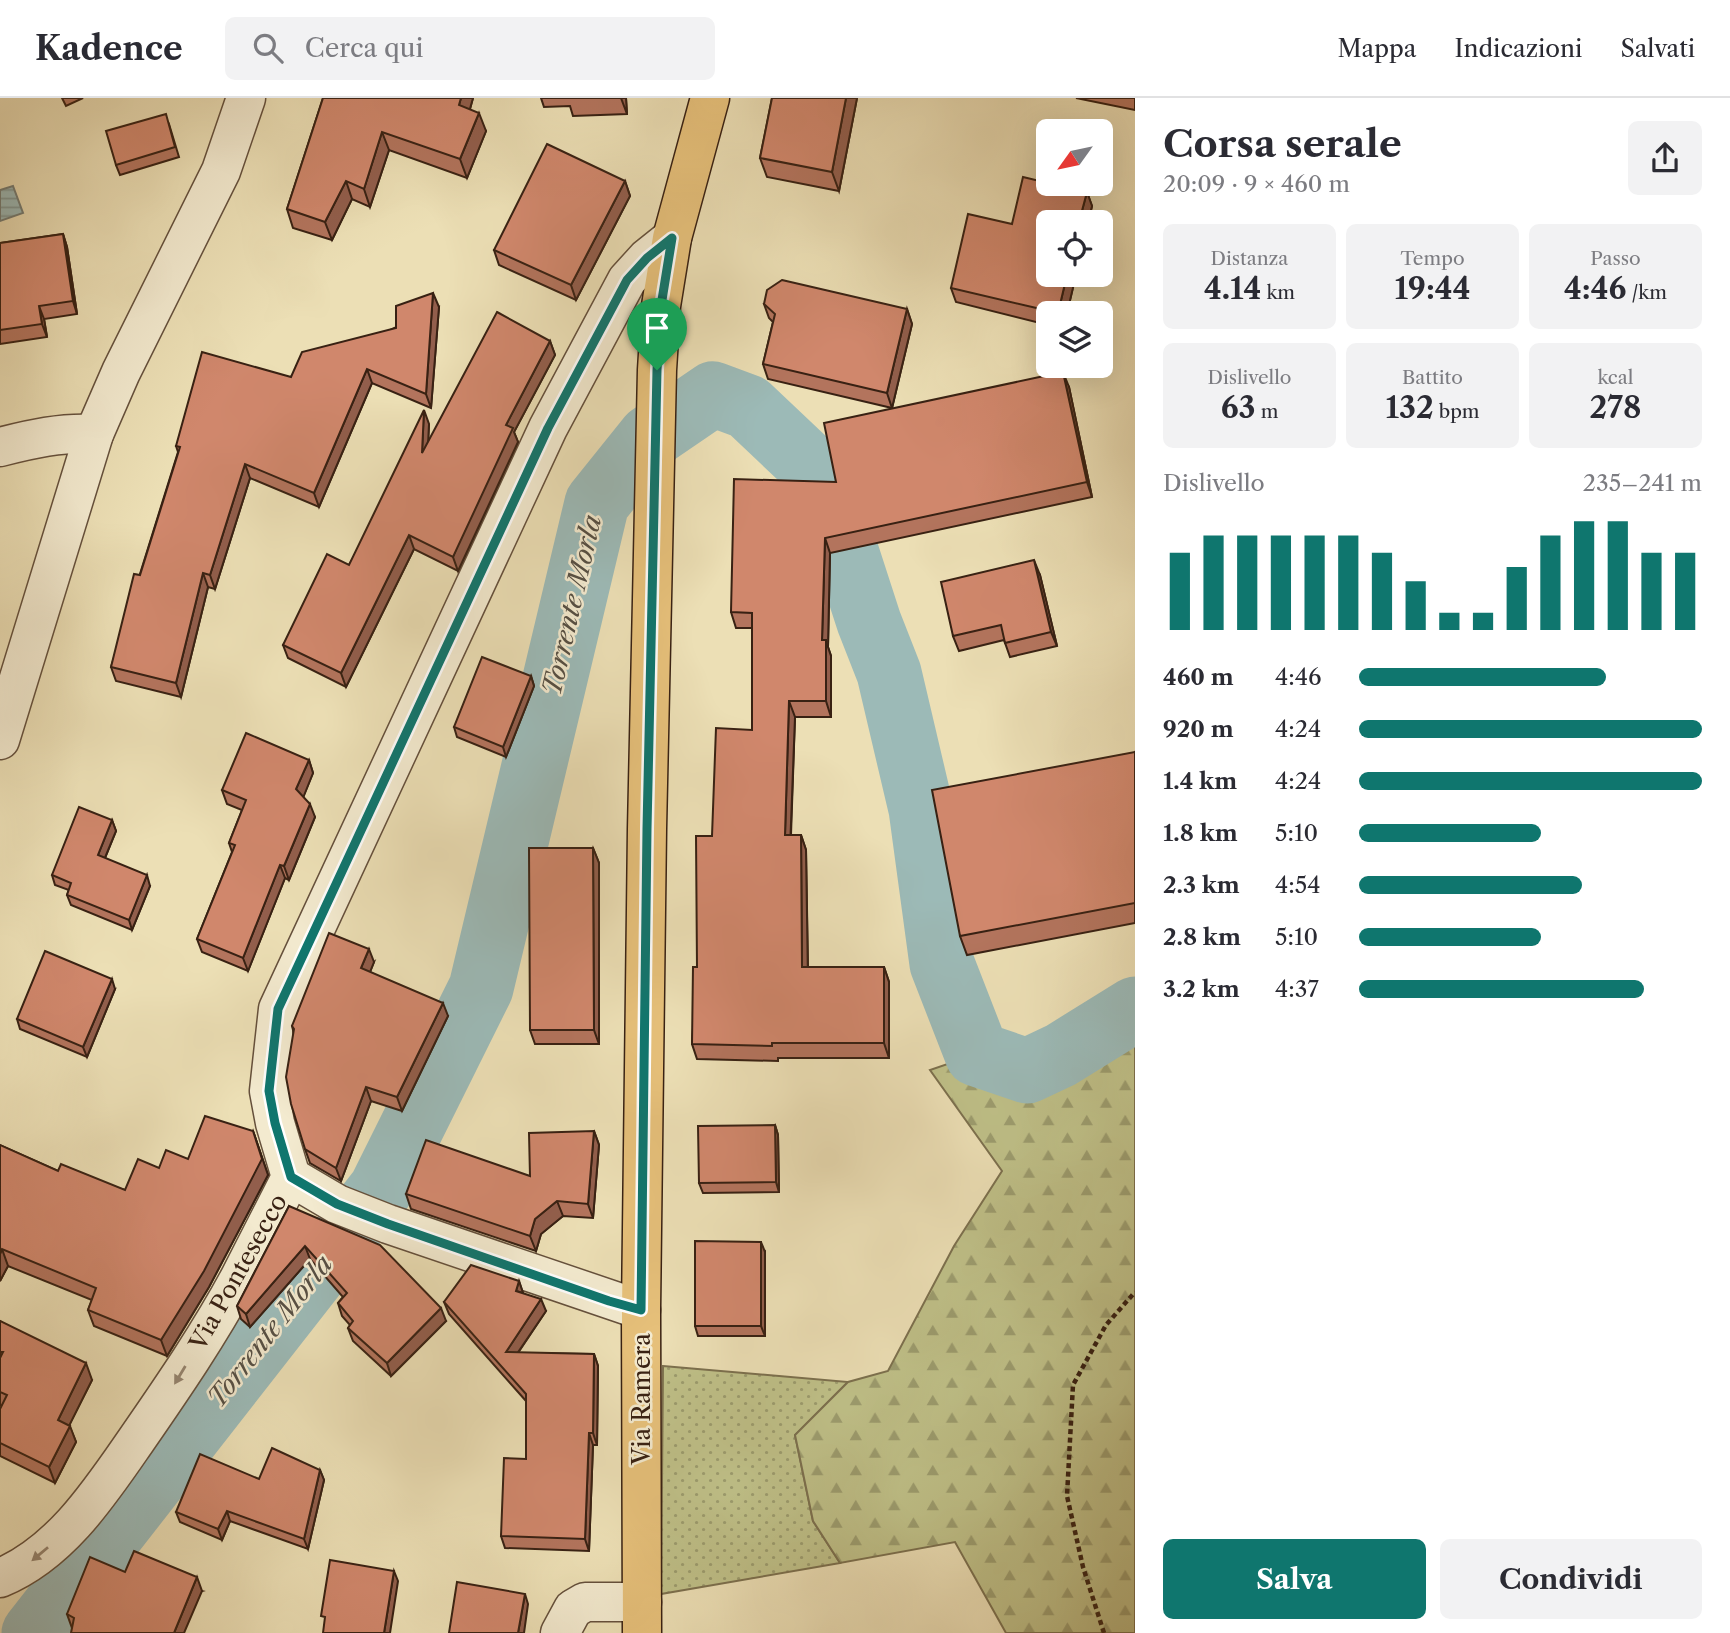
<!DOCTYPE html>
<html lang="it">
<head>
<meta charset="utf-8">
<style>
  :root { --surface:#fff; --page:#f2f2f3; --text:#2b2b33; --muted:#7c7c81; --line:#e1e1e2; --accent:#0f766e }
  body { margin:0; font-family:"Libre Caslon Text",serif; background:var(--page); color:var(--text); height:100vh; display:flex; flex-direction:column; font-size:26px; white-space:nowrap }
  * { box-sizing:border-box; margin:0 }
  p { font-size:23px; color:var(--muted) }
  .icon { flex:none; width:38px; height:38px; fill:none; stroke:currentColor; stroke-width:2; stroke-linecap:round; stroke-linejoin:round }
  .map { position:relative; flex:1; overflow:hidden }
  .sheet { display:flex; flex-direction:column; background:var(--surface); width:595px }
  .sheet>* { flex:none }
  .needle { width:46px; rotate:237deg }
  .buttons { position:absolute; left:1036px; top:21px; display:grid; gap:14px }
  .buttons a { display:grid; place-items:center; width:77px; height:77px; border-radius:10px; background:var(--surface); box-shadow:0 7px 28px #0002; font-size:35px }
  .pin { position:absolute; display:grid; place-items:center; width:60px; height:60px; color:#fff; margin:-72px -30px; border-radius:50% 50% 50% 0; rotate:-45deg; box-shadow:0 0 7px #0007 }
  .pin .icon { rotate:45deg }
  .round { display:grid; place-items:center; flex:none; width:74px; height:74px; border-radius:10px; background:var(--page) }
  .overview { display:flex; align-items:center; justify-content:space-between; height:119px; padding:0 28px }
  h1 { font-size:38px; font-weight:700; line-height:52px }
  .stats { display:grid; grid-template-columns:repeat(3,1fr); gap:10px; height:119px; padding:7px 28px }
  .stats div { display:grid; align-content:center; border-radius:10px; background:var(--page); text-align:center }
  .stats b { font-size:30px; font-weight:700 }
  .stats small { font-size:19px; font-weight:400 }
  .stats p { font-size:19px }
  .chart { height:196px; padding:14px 28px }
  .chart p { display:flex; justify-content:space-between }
  .chart svg { width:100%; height:126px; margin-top:7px; stroke:var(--accent); stroke-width:6 }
  .cta { display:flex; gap:14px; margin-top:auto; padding:14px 28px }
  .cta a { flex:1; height:80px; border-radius:10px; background:var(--accent); color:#fff; font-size:28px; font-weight:700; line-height:80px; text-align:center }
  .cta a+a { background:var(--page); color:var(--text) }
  ul { padding:0 28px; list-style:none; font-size:23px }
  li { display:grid; grid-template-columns:112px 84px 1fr; align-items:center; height:52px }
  li i { height:18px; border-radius:9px; background:var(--accent) }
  header { display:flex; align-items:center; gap:42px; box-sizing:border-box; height:98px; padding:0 35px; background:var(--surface); border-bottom:2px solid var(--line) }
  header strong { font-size:33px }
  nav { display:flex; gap:38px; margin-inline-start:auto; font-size:24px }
  .search { width:490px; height:63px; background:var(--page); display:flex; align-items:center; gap:18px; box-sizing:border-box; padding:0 24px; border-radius:10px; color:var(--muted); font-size:26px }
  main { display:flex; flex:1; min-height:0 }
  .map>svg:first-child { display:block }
  .grass { fill:url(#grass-dots); stroke:#7c704e; stroke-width:2 }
  .forest { fill:url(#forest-firs); stroke:#7c704e; stroke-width:2 }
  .water { fill:url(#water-rules); stroke:#747d75; stroke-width:2 }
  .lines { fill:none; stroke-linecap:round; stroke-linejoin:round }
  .river { stroke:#9cbab7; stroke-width:65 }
  .minor-casing { stroke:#65503c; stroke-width:41 }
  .tertiary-casing { stroke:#65503c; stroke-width:41 }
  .primary-casing { stroke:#382113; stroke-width:41 }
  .path { stroke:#382113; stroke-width:4.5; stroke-dasharray:5 3.5; stroke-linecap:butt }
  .minor { stroke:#f3eacf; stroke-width:38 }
  .tertiary { stroke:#f3eacf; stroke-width:38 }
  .primary { stroke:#e6c07a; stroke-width:38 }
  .wall { fill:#b3745d; stroke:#382113; stroke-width:2 }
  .shaded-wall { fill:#925e4c; stroke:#382113; stroke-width:2 }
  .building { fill:#d0876c; stroke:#382113; stroke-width:2 }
  .oneway { fill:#968671 }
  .route-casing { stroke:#fff; stroke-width:14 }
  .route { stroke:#0f766e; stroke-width:9 }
  .labels { text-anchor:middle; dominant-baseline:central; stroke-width:5; stroke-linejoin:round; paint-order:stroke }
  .street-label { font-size:24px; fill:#382113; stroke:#f3eacf }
  .water-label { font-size:26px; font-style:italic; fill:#564f44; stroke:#f3eacf }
</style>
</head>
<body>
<header>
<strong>Kadence</strong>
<div class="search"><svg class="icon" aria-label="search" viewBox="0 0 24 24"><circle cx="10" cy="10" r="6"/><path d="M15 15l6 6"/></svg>Cerca qui</div>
<nav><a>Mappa</a><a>Indicazioni</a><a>Salvati</a></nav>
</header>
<main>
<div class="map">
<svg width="1135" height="1535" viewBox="0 0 1135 1535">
  <defs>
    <pattern id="grass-dots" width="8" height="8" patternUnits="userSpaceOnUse" patternTransform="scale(1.75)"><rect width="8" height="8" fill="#bfc088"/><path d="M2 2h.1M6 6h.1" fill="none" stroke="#9c9c6e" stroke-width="1.8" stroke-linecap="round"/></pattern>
    <pattern id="forest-firs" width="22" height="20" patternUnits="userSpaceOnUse" patternTransform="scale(1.75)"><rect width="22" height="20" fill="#bfc088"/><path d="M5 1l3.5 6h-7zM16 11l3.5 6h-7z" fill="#9c9c6e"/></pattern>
    <pattern id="water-rules" width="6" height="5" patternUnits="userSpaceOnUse" patternTransform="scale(1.75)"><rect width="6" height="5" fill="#9cbab7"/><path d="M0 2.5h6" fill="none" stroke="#809794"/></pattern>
  </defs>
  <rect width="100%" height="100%" fill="#ecdfb5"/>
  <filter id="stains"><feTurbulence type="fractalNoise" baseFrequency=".00286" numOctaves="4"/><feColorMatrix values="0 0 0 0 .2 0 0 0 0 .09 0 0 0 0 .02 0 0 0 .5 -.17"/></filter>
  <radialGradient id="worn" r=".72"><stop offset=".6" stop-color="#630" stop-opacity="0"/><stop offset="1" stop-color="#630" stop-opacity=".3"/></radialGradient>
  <polygon class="grass" points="663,1268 848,1284 795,1337 813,1423 840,1465 661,1496"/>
  <polygon class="forest" points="1135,908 1135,1535 1006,1535 955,1444 840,1465 813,1423 795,1337 848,1284 888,1273 954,1148 1002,1073 930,972 962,961 1025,999"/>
  <polygon class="water" points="13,88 23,115 0,123 0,92"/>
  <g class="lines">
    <polyline class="river" points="34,1535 381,1091 481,890 597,405 650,339 713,296 748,309 822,379 869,524 889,575 921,711 942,866 977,956 1027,973 1061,957 1135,911"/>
    <g class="minor-casing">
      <g id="minor">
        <path d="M0,349c31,-8 62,-15 94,-13"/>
        <polyline points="291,1079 337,1106 388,1126 641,1212"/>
        <path d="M0,1480c61,-25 101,-87 137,-139 36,-52 73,-106 103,-162 17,-33 34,-67 51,-100l-16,-54 -6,-32 9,-82 270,-581 79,-148 20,-22 25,-20"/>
        <polyline points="560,1535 573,1511 585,1504 642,1504"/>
      </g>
    </g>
    <g class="tertiary-casing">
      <polyline id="tertiary" points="0,642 94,336 121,274 221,73 246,0"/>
    </g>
    <g class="primary-casing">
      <polyline id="primary" points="642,1535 641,1212 647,731 657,272 661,208 672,140 710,0"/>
    </g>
    <polyline class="path" points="1104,1535 1083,1469 1067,1398 1073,1287 1106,1227 1135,1194"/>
    <use href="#minor" class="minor"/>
    <use href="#tertiary" class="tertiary"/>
    <use href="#primary" class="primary"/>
  </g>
  <g class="wall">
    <polygon points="62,0 83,0 66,8"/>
    <polygon points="323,0 473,0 470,11 486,33 467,80 389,52 370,109 352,101 332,142 293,130 287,111"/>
    <polygon points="541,0 626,0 627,16 573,18 570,8 544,9"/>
    <polygon points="772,0 857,0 839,93 767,79 760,60"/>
    <polygon points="1076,0 1135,0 1135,12"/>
    <polygon points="169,26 179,59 120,77 116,67"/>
    <polygon points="625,83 630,98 576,202 499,167 494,152"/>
    <polygon points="1087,94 1092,108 1067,215 1048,215 1048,227 956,204 951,190 1012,126"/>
    <polygon points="63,136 67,149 77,216 44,221 47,239 0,246 0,145"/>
    <polygon points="764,206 907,211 912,226 892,310 768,281 763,266 773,224 769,220"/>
    <polygon points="439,209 431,310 372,285 319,409 250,380 215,491 208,489 181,599 116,583 111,569 178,354 176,348 291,279"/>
    <polygon points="550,243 555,257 514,334 518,344 458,473 414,451 346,589 288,560 283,547 349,467 429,326 428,344"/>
    <polygon points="1069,289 1092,399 830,455 828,549 831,558 831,619 795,619 791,737 801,737 806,752 808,869 884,869 889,884 889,960 778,960 778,963 697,961 692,946 697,869 712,738 752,632 752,530 736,530 731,514 836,384"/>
    <polygon points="1040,477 1057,548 1010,559 1004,542 959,553 953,538"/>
    <polygon points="531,578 534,588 506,659 457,639 454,629"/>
    <polygon points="1135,654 1135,825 967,857 960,838"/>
    <polygon points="309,662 313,675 303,699 315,719 289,782 285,780 248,873 202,854 197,841 232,754 229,745 242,712 227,706 222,692"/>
    <polygon points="112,722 116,733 105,760 150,788 132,832 71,807 67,797 69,792 55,787 52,777"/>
    <polygon points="593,750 599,765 599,946 535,946 530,932"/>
    <polygon points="374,864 370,874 448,918 402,1013 371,1003 341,1083 310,1065 305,1051 293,932 292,928"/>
    <polygon points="115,891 87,959 20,931 17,921"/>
    <polygon points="775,1027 778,1037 779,1094 703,1095 699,1085"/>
    <polygon points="253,1033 268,1077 209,1189 167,1258 94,1228 88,1212 92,1202 8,1168 0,1183 0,1047 58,1073 125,1092 159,1070 188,1061"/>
    <polygon points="594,1033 599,1047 593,1120 563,1118 541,1136 536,1153 411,1111 406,1096 530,1078"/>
    <polygon points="289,1108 446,1223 391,1278 353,1243 348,1230 350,1227 342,1218 338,1205 343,1199 310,1161 250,1229 241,1221 237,1208"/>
    <polygon points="765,1154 765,1238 698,1238 695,1228"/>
    <polygon points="519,1183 523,1195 546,1213 518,1255 594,1256 598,1268 597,1347 593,1347 589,1453 505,1450 501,1438 526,1361 526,1303 449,1216 444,1204"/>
    <polygon points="0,1223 92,1282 69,1327 76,1344 55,1385 0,1358 0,1311 2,1308 0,1307"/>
    <polygon points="320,1372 324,1382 308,1451 230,1423 222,1442 180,1424 176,1414 259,1381"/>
    <polygon points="125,1474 202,1493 72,1530 67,1516"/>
  </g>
  <g class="shaded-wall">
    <polygon points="461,0 473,0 466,25 459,7"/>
    <polygon points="621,0 626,0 627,16"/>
    <polygon points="846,0 857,0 839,93 832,74"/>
    <polygon points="479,15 486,33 467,80 460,61"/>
    <polygon points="382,34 389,52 370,109 364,91"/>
    <polygon points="346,83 352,101 332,142 325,124"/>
    <polygon points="625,83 630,98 576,202 571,187"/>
    <polygon points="1087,94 1092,108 1088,124 1079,124"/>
    <polygon points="63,136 67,149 77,216 73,203"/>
    <polygon points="1067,177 1076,177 1067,215 1058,215"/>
    <polygon points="433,195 439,209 431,310 426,296"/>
    <polygon points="39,208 44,221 47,239 42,226"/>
    <polygon points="907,211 912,226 892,310 887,295"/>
    <polygon points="550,243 555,257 514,334 518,344 458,473 453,459 506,327"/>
    <polygon points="367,271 372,285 319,409 314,395"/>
    <polygon points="1063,274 1069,289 1092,399 1087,384"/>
    <polygon points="424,312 429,326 427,369 422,355"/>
    <polygon points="245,366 250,380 215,491 210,477"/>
    <polygon points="409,437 414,451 346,589 341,575"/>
    <polygon points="825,440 830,455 828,549 831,558 831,619 826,603 822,542"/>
    <polygon points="1034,462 1040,477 1057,548 1051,534"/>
    <polygon points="203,475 208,489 181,599 176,585"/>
    <polygon points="531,578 534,588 506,659 503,649"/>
    <polygon points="789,603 795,619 790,752 785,737"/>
    <polygon points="309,662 313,675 301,705 296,691"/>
    <polygon points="310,706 315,719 289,782 284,768"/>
    <polygon points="112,722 116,733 102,767 98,757"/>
    <polygon points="801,737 806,752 808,884 802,869"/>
    <polygon points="593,750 599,765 599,946 594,932"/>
    <polygon points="280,767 285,780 248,873 243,860"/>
    <polygon points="147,777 150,788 132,832 129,822"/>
    <polygon points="369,851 374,864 366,884 361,870"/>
    <polygon points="884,869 889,884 889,960 884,945"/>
    <polygon points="112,881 115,891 87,959 83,949"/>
    <polygon points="443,905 448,918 402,1013 397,999"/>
    <polygon points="366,989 371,1003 341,1083 336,1070"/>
    <polygon points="775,1027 778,1037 779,1094 776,1084"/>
    <polygon points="253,1033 268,1077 209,1189 167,1258 161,1242"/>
    <polygon points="594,1033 599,1047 593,1120 588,1106"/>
    <polygon points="557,1103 563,1118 541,1136 536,1153 530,1138 535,1121"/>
    <polygon points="761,1144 765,1154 765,1238 761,1228"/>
    <polygon points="305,1148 310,1161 250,1229 246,1216"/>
    <polygon points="2,1151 8,1168 0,1183 0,1156"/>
    <polygon points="519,1183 523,1195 516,1193"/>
    <polygon points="541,1201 546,1213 510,1266 506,1254"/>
    <polygon points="441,1210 446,1223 391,1278 387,1265"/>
    <polygon points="594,1256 598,1268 597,1347 593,1335"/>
    <polygon points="86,1265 92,1282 64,1338 58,1322"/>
    <polygon points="70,1328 76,1344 55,1385 49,1369"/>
    <polygon points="589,1335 593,1347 589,1453 585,1441"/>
    <polygon points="320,1372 324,1382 308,1451 304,1441"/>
    <polygon points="227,1413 230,1423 222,1442 218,1431"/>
    <polygon points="394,1473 398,1483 390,1535 384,1535"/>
    <polygon points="197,1479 202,1493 184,1535 174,1535"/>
    <polygon points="525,1496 528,1506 524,1535 518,1535"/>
  </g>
  <g class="building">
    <polygon points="323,0 461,0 459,7 479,15 460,61 382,34 364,91 346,83 325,124 287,111"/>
    <polygon points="772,0 846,0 832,74 760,60"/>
    <polygon points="166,16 175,49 116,67 106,33"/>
    <polygon points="547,46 625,83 571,187 494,152"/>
    <polygon points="1023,79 1048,85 1048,86 1087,94 1079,124 1048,124 1048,177 1067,177 1058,215 951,190 968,116 1012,126"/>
    <polygon points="63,136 73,203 39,208 42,226 0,232 0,145"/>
    <polygon points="782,182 907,211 887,295 763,266 775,216 764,206 767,192"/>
    <polygon points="433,195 426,296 367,271 314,395 245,366 210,477 203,475 176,585 111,569 134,476 140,477 180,349 176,348 202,254 291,279 302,254 396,230 396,208"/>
    <polygon points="497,214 550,243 506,327 513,330 453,459 409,437 341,575 283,547 327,456 349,467 424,312 422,355"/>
    <polygon points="1063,274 1087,384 825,440 822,542 826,542 826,603 789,603 785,737 801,737 802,869 884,869 884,945 772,945 772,948 692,946 693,869 697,869 696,738 712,738 716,630 752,632 752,515 731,514 734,381 836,384 824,325"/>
    <polygon points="1034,462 1051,534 1005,545 1001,527 953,538 941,484"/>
    <polygon points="482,559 531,578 503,649 454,629"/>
    <polygon points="246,635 309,662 296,691 310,706 284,768 280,767 243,860 197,841 235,747 229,745 246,702 222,692"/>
    <polygon points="1135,654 1135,805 960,838 932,692"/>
    <polygon points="79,709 112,722 98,757 147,777 129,822 67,797 71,785 52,777"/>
    <polygon points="529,750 593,750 594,932 530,932"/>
    <polygon points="329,835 369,851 361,870 443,905 397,999 366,989 336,1070 305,1051 291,1006 286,979 294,931 292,928"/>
    <polygon points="45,853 112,881 83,949 17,921"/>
    <polygon points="205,1018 253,1033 262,1061 204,1173 161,1242 88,1212 96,1190 2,1151 0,1156 0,1047 58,1073 61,1066 125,1092 138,1061 159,1070 166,1052 188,1061"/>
    <polygon points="775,1027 776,1084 699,1085 698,1028"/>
    <polygon points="594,1033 588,1106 557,1103 535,1121 530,1138 406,1096 426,1042 530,1078 529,1035"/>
    <polygon points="289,1108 380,1147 441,1210 387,1265 348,1230 353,1223 338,1205 347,1195 305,1148 246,1216 237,1208"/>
    <polygon points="695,1143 761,1144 761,1228 695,1228"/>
    <polygon points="471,1167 519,1183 516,1193 541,1201 506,1254 594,1256 593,1335 589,1335 585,1441 501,1438 504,1360 526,1361 526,1296 444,1204"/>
    <polygon points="0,1223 86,1265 58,1322 70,1328 49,1369 0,1345 0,1311 7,1297 0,1294 0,1260 3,1254 0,1254"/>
    <polygon points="272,1350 320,1372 304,1441 227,1413 218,1431 176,1414 200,1356 259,1381"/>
    <polygon points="134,1453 197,1479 174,1535 71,1535 74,1520 67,1516 90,1459 125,1474"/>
    <polygon points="330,1462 394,1473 384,1535 323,1535 325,1519 321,1518"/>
    <polygon points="457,1484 525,1496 518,1535 449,1535"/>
  </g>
  <defs><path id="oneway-solid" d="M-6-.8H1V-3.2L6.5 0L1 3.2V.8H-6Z" transform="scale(1.75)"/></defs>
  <g class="oneway">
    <use href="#oneway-solid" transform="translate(180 1277) rotate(121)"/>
    <use href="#oneway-solid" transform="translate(40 1456) rotate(140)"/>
  </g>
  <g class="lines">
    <g class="route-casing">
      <polygon id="route" points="672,140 661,208 657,272 647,731 641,1212 609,1203 388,1126 337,1106 291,1079 275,1025 269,993 278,911 548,330 627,182 647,160"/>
    </g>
    <use href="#route" class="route"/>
  </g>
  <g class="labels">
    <g class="street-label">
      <text transform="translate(238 1174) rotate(-61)">Via Pontesecco</text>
      <text transform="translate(641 1301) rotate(-90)">Via Ramera</text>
    </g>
    <g class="water-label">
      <text transform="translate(572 507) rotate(-77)">Torrente Morla</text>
      <text transform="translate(270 1233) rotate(-52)">Torrente Morla</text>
    </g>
  </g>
  <rect width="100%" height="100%" filter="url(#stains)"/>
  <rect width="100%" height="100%" fill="url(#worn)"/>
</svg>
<div class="buttons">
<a><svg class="needle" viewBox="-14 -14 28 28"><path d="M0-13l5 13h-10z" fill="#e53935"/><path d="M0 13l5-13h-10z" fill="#7c7c81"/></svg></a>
<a><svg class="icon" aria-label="locate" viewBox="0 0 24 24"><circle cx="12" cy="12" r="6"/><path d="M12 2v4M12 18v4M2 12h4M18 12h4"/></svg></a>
<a><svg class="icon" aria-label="layers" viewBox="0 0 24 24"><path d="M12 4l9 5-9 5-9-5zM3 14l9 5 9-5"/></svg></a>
</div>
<div class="pin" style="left:657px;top:272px;background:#1e9e55"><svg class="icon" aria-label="arrive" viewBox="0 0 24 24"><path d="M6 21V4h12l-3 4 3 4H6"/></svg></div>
</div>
<section class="sheet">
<div class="overview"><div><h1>Corsa serale</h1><p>20:09 · 9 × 460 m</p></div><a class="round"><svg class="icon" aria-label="share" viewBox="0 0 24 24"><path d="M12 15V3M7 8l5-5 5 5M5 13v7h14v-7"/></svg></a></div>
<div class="stats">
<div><p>Distanza</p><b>4.14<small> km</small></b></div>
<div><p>Tempo</p><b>19:44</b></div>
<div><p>Passo</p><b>4:46<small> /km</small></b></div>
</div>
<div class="stats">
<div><p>Dislivello</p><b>63<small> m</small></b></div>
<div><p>Battito</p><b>132<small> bpm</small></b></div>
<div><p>kcal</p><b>278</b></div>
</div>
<div class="chart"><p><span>Dislivello</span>235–241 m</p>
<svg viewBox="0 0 160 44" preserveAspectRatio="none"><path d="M5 44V17M15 44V11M25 44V11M35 44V11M45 44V11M55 44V11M65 44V17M75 44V27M85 44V38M95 44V38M105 44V22M115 44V11M125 44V6M135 44V6M145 44V17M155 44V17"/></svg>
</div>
<ul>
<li><b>460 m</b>4:46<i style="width:72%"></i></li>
<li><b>920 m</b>4:24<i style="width:100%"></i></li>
<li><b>1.4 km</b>4:24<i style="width:100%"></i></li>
<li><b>1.8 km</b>5:10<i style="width:53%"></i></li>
<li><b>2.3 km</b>4:54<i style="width:65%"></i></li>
<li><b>2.8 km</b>5:10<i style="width:53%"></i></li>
<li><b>3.2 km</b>4:37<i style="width:83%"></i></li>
</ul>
<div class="cta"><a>Salva</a><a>Condividi</a></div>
</section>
</main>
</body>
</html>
